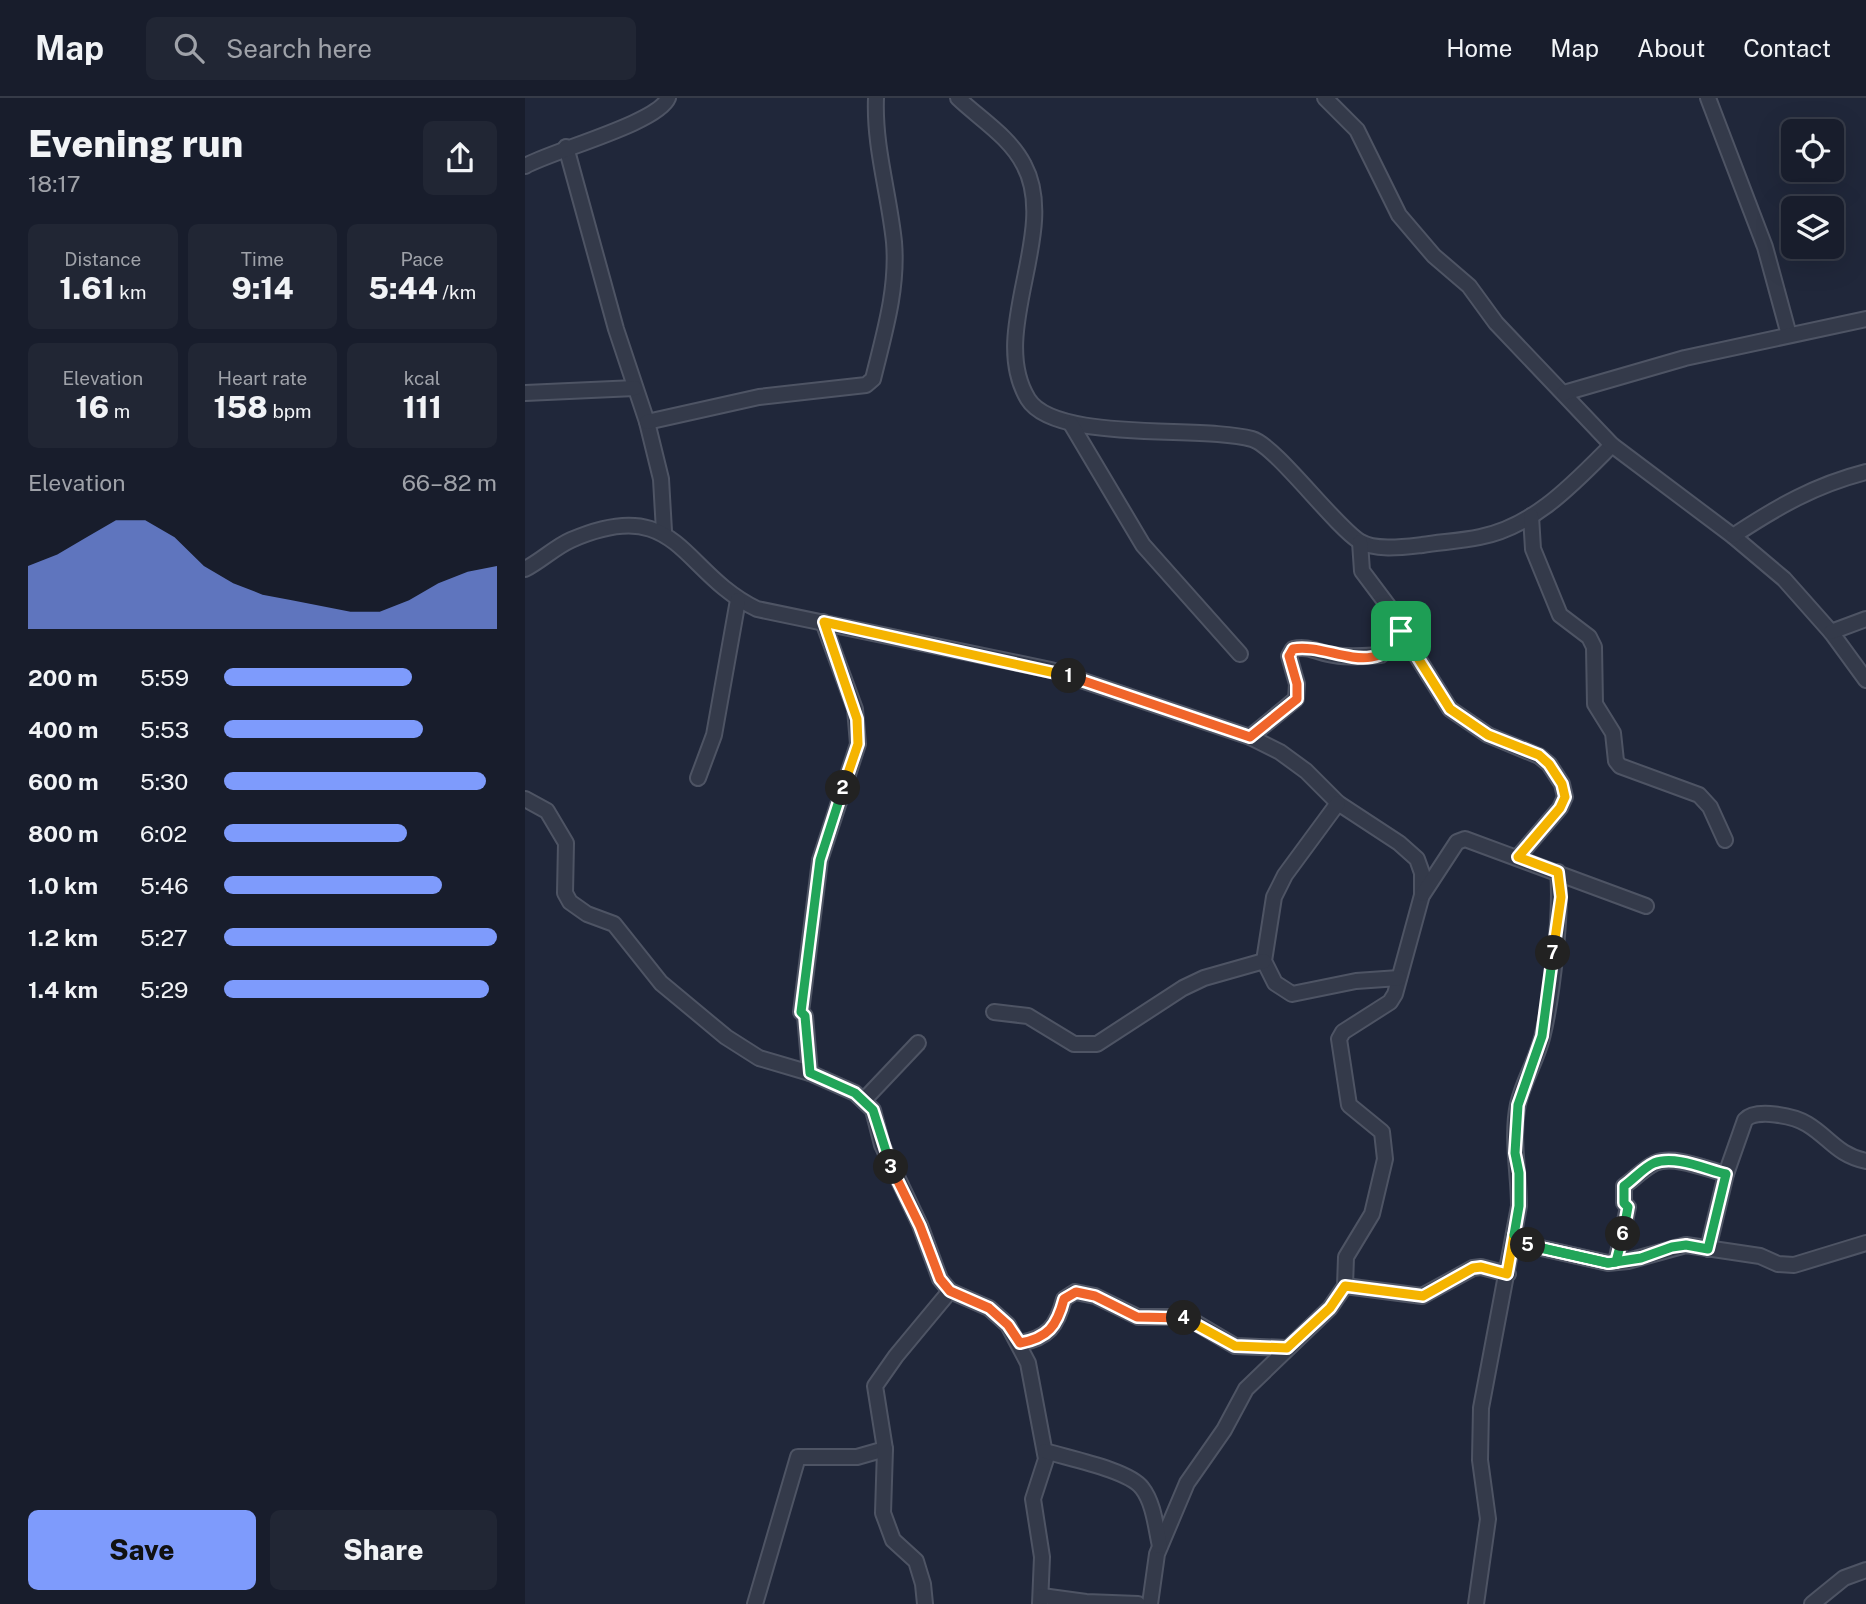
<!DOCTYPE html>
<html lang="en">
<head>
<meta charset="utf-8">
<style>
  :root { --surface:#181d2c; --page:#212634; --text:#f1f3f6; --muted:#9fa2a9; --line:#363b48; --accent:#7e9bfc }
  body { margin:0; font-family:"Public Sans",sans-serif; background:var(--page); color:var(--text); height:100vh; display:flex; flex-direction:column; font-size:26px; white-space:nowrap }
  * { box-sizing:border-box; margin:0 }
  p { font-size:23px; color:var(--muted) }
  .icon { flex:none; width:38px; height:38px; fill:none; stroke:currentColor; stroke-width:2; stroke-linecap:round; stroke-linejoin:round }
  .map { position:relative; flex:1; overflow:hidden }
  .details { display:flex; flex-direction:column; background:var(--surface); width:525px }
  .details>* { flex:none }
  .buttons { position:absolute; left:1256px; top:21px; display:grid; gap:14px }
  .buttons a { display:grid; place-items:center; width:63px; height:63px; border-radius:10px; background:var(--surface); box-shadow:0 7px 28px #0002,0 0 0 2px var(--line); font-size:35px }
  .pin { position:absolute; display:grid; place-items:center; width:60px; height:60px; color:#fff; margin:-30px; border-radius:14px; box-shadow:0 4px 10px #0006 }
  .km { position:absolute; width:35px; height:35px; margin:-18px; border-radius:50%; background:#222; color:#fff; font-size:19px; line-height:35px; text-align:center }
  .round { display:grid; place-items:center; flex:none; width:74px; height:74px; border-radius:10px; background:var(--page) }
  .headline { display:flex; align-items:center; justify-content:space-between; height:119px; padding:0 28px }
  h1 { font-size:38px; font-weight:800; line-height:52px }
  .figures { display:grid; grid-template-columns:repeat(3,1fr); gap:10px; height:119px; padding:7px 28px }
  .figures div { display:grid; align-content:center; border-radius:10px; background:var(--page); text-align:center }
  .figures b { font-size:30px; font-weight:800 }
  .figures small { font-size:19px; font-weight:400 }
  .figures p { font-size:19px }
  .chart { height:196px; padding:14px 28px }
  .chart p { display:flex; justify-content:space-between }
  .chart svg { width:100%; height:126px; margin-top:7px; fill:var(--accent); opacity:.7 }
  .primary-button { display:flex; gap:14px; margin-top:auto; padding:14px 28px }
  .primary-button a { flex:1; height:80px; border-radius:10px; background:var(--accent); color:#111; font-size:28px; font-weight:800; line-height:80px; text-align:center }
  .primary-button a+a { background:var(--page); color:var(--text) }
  ul { padding:0 28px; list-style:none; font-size:23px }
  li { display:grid; grid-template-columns:112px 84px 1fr; align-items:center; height:52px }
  li i { height:18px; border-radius:9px; background:var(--accent) }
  header { display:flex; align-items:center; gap:42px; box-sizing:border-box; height:98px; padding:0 35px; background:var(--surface); border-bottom:2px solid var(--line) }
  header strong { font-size:33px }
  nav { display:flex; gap:38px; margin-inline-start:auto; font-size:24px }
  .search { width:490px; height:63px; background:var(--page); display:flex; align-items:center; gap:18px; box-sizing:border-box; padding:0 24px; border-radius:10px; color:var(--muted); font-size:26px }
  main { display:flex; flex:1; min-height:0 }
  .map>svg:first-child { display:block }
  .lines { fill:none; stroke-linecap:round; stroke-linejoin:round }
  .minor-casing { stroke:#4e5464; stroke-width:18 }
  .minor { stroke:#343a4a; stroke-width:14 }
  .split-1-casing { stroke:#fff; stroke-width:14 }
  .split-2-casing { stroke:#fff; stroke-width:14 }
  .split-3-casing { stroke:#fff; stroke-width:14 }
  .split-4-casing { stroke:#fff; stroke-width:14 }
  .split-5-casing { stroke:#fff; stroke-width:14 }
  .split-6-casing { stroke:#fff; stroke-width:14 }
  .split-7-casing { stroke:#fff; stroke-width:14 }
  .split-8-casing { stroke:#fff; stroke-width:14 }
  .split-1 { stroke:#f0652b; stroke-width:9 }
  .split-2 { stroke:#f5b400; stroke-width:9 }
  .split-3 { stroke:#22a559; stroke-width:9 }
  .split-4 { stroke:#f0652b; stroke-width:9 }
  .split-5 { stroke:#f5b400; stroke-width:9 }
  .split-6 { stroke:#22a559; stroke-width:9 }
  .split-7 { stroke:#22a559; stroke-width:9 }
  .split-8 { stroke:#f5b400; stroke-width:9 }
</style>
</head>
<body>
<header>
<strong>Map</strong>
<div class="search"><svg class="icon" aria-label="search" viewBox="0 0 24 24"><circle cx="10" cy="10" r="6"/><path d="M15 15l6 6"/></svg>Search here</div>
<nav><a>Home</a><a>Map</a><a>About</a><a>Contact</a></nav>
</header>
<main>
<section class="details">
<div class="headline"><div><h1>Evening run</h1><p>18:17</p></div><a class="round"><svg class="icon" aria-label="share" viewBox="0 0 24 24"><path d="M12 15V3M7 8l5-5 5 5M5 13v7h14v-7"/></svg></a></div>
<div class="figures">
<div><p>Distance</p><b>1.61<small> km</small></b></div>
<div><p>Time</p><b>9:14</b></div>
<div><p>Pace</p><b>5:44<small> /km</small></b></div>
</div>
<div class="figures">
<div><p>Elevation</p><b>16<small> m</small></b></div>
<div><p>Heart rate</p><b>158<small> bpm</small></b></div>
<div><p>kcal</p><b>111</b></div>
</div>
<div class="chart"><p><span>Elevation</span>66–82 m</p>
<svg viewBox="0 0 160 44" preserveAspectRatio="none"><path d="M0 44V22L10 18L20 12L30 6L40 6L50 12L60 22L70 28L80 32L90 34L100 36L110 38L120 38L130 34L140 28L150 24L160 22V44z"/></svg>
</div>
<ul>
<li><b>200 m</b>5:59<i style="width:69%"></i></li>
<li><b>400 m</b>5:53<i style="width:73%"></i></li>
<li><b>600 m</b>5:30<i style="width:96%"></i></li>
<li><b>800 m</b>6:02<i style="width:67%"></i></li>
<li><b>1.0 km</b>5:46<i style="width:80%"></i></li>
<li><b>1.2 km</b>5:27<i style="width:100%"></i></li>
<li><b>1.4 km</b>5:29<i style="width:97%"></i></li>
</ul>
<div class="primary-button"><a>Save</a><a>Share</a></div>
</section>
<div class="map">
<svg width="1341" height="1506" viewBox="0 0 1341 1506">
  <rect width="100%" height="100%" fill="#20273a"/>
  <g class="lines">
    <g class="minor-casing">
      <g id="minor">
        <path d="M433,0c22,21 52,39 66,67 36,67 -37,167 4,234 27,44 173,26 224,40 23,6 81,85 107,102 16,10 45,6 63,4 19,-3 39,-4 58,-8 55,-11 94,-54 132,-92"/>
        <polyline points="800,0 832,32 874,117 909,158 944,188 971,225 1087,347 1208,438 1259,481 1306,534 1341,582"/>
        <polyline points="1183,0 1240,149 1264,237"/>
        <polyline points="41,49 91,231 122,324 136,381 139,433"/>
        <path d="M0,68c29,-16 133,-43 143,-68"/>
        <polyline points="0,295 110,290"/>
        <polyline points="1039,295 1160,260 1341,221"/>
        <path d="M122,324l112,-25 107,-12 7,-6c11,-45 25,-90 21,-137 -5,-49 -20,-95 -18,-144"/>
        <polyline points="546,326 618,447 715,556"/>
        <polyline points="1006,418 1008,451 1035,517 1064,539 1069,549 1070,606 1088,635 1091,663 1095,668 1174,697 1185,709 1200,742"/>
        <path d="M1208,438c44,-29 82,-51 133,-64"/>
        <path d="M0,471c16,-8 30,-22 46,-29 108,-47 109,32 186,69l294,61 199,67 30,15 26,19 32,32 61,40 18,16 5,14v22l-27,99 -5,8 -47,30 -4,7 10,66 33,27 3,27 -13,55 -26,43 -1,29 -15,22 -84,81 -22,41 -37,53 -30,71 -7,50"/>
        <polyline points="876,533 925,611 963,637 1014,658 1024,666 1037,686 1040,699 1035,710 993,759"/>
        <polyline points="1306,534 1341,521"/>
        <path d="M725,639l46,-38 1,-15 -8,-28 4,-7c14,-3 22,2 35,5 17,4 35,2 53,1l18,-19 2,-13 -39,-52 -2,-29"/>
        <polyline points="173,680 189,637 213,502"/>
        <polyline points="0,701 22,713 41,745 40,795 45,804 62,816 89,826 136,885 201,939 234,960 285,975 330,995 348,1012 357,1047 395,1127 415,1181 425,1193 464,1210 483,1227 503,1265 521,1361 508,1401 517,1459 515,1506"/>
        <polyline points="813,705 760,777 749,799 739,863 750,885 767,896 831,883 874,880"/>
        <polyline points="898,796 932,744 940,741 1121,808"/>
        <polyline points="469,914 503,918 549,946 572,946 658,890 679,880 739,863"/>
        <polyline points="285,975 280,918 276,914 295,762 333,646 330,611 298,524"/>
        <polyline points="339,1002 393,945"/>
        <polyline points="989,1137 1003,1147 1083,1165 1103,1163 1161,1147 1235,1158 1253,1166 1269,1167 1341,1145"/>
        <path d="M1183,1151l18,-75 19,-54c11,-12 49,-4 62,4 22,13 30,31 59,37"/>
        <path d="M1091,1164l12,-55 -4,-4v-17c10,-7 19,-17 31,-23 20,-8 51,6 71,11"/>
        <polyline points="820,1188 897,1198 948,1170 956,1169 983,1176"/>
        <path d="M495,1245c28,-5 37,-17 44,-44l11,-7 20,4 43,21h48l49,29 52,2"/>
        <path d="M520,1353c22,7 84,19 97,37 12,15 14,41 18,58"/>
        <polyline points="517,1498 561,1504 613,1506"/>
        <polyline points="230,1506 273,1359 332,1359 360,1351"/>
        <polyline points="400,1506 398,1486 391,1463 368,1442 358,1415 360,1351 350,1288 371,1258 425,1193"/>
        <path d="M951,1506l12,-85 -8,-59 1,-52 38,-202c0,-33 -8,-68 -1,-102 5,-22 18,-43 24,-66 10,-39 20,-127 16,-166"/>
        <polyline points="1287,1506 1319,1480 1341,1472"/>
      </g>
    </g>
    <use href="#minor" class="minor"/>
  </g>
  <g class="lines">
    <g class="split-1-casing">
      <path id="split-1" d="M544,578l181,61 47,-38v-15l-8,-28 4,-7c35,-7 86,34 108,-18"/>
    </g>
    <g class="split-2-casing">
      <polyline id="split-2" points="318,690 333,646 332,621 299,524 544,578"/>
    </g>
    <g class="split-3-casing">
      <polyline id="split-3" points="318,690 295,762 276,914 280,918 285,975 330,995 348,1012 366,1069"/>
    </g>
    <g class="split-4-casing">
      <path id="split-4" d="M366,1069l29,59 20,53 10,12 39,17 19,17 12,18c28,-5 37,-17 44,-44l12,-7 19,4 42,21 47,1"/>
    </g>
    <g class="split-5-casing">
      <polyline id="split-5" points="659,1220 710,1248 762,1250 805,1210 820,1188 898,1198 948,1170 956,1169 982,1176 989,1137 1003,1147"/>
    </g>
    <g class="split-6-casing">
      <path id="split-6" d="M1003,1147l80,18 33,-5 31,-11 14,-2 22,4 18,-75c-21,-5 -51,-19 -72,-11 -11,5 -20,16 -30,23v17l4,4 -5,27"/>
    </g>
    <g class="split-7-casing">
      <polyline id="split-7" points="1028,855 1017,938 993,1007 990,1055 994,1075 994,1108 989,1137 1003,1147 1083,1165 1091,1164 1098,1136"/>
    </g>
    <g class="split-8-casing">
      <polyline id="split-8" points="876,533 925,611 963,637 1014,657 1024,666 1037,686 1040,699 1035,710 993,759 1033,774 1036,799 1028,855"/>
    </g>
    <use href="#split-1" class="split-1"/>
    <use href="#split-2" class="split-2"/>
    <use href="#split-3" class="split-3"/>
    <use href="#split-4" class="split-4"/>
    <use href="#split-5" class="split-5"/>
    <use href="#split-6" class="split-6"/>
    <use href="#split-7" class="split-7"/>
    <use href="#split-8" class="split-8"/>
  </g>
</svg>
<div class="buttons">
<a><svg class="icon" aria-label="locate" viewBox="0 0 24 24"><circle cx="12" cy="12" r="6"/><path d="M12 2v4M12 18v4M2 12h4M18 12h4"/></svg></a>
<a><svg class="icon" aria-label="layers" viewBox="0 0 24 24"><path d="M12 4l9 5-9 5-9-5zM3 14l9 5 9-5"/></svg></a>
</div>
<div class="pin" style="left:876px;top:533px;background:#1e9e55"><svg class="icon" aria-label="arrive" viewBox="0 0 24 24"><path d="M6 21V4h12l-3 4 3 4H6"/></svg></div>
<b class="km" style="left:544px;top:578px">1</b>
<b class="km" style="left:318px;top:690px">2</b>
<b class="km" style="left:366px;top:1069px">3</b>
<b class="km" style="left:659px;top:1220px">4</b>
<b class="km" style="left:1003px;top:1147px">5</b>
<b class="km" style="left:1098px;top:1136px">6</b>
<b class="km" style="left:1028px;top:855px">7</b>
</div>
</main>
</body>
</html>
